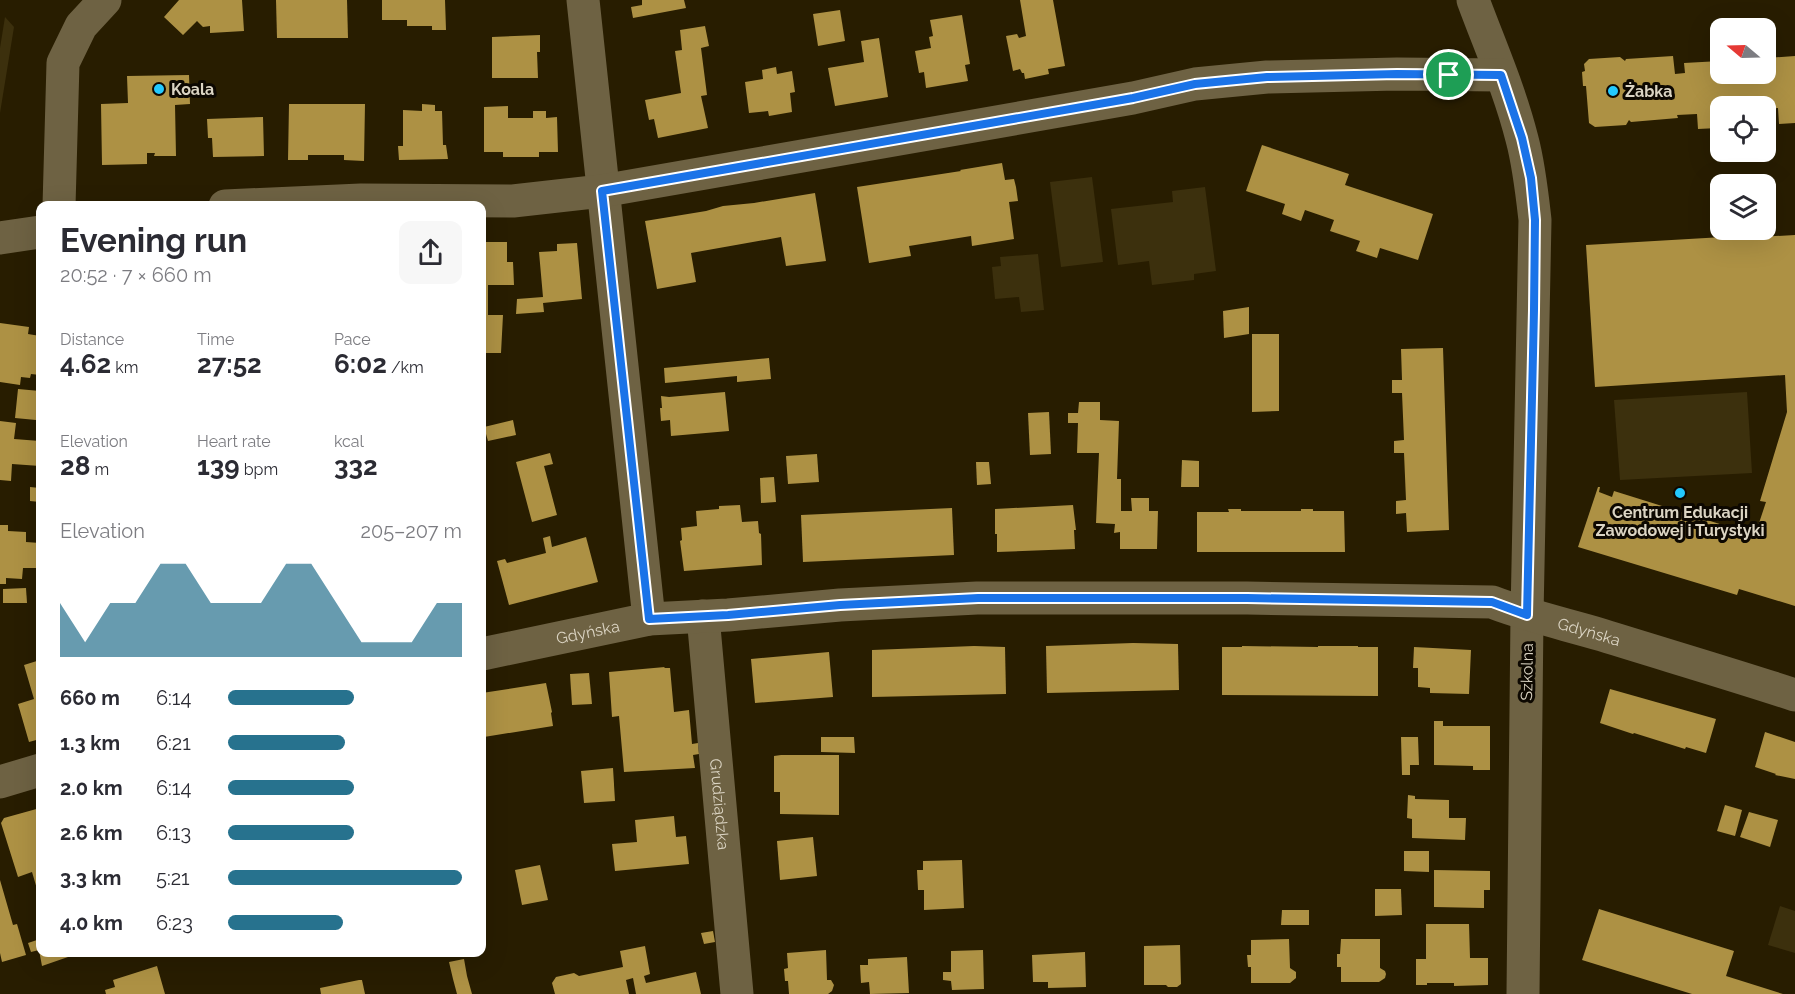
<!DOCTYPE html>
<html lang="en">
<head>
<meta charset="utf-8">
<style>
  :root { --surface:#fff; --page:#f7f7f7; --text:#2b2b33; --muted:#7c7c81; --accent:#27728e }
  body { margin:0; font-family:Raleway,sans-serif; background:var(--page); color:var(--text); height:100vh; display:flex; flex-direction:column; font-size:22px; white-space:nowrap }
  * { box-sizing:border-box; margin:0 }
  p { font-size:20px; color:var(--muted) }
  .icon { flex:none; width:33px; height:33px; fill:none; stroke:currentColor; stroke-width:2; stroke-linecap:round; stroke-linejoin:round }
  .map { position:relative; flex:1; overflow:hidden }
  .details { position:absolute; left:36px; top:201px; width:450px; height:756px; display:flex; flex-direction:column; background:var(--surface); border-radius:12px; box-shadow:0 6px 24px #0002 }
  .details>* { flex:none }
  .needle { width:39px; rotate:289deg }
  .buttons { position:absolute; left:1710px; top:18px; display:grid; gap:12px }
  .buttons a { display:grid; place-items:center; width:66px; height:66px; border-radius:12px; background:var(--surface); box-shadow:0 6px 24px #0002; font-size:30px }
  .pin { position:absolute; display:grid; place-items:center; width:51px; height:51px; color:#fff; margin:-26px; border:3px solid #fff; border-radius:50%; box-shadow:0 2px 6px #0007 }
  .round { display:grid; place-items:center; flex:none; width:63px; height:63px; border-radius:12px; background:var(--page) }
  .headline { display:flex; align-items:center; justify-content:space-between; height:102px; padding:0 24px }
  h1 { font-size:33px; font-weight:700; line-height:45px }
  .figures { display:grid; grid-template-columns:repeat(3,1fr); gap:9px; height:102px; padding:6px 24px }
  .figures div { display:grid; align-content:center }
  .figures b { font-size:26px; font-weight:700 }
  .figures small { font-size:16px; font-weight:400 }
  .figures p { font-size:16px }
  .chart { height:168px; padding:12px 24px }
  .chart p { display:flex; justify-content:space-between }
  .chart svg { width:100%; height:108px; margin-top:6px; fill:var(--accent); opacity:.7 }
  ul { padding:0 24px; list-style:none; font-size:20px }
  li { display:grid; grid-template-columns:96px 72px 1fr; align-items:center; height:45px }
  li i { height:15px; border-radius:8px; background:var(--accent) }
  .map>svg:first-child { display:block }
  .green { fill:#3c300d }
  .building { fill:#ad9144 }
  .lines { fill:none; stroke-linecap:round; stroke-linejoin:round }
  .minor { stroke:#6e6243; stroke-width:33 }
  .route-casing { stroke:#fff; stroke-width:12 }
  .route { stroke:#1a73e8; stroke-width:8 }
  .poi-dot { fill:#23c9fe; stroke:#0d0801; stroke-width:2 }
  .labels { text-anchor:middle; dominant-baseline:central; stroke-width:6; stroke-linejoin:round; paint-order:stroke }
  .poi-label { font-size:16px; font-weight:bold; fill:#dbd4c3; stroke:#0d0801; text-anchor:start }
  .street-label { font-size:16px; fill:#dbd4c3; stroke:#0d0801 }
</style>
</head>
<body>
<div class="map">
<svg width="1795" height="994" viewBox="0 0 1795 994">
  <rect width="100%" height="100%" fill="#281d00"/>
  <g class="green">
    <polygon points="5,17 14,27 0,113 0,48"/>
    <polygon points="1092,177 1103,262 1061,267 1050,182"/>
    <polygon points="1205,187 1216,271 1194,274 1194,280 1152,285 1149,261 1118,265 1111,209 1173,202 1172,191"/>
    <polygon points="1038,254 1044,310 1021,312 1019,297 995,299 992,267 1001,266 1000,257"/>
    <polygon points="1747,392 1752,473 1620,480 1614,400"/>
    <polygon points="1780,906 1795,911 1795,953 1768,945"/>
  </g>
  <g class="building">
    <polygon points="179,0 242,0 244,31 210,33 210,26 203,27 197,21 183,35 164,17"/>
    <polygon points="276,0 347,0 348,38 277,38"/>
    <polygon points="382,0 445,0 446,30 432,30 432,26 407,26 407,20 382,20"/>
    <polygon points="642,0 684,0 686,8 633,18 631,7 642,5"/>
    <polygon points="1020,0 1053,0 1065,66 1048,69 1049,74 1025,79 1024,73 1022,73 1020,69 1013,71 1006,36 1017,34 1019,38 1026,36"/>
    <polygon points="840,10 845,41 818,46 813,14"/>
    <polygon points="962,15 970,64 965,65 968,81 926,88 924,72 919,73 915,51 931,48 929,37 933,36 930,20"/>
    <polygon points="705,26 709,46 701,48 707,95 701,96 708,128 658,138 654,119 649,120 645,100 681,93 675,51 682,50 680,30"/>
    <polygon points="540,35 540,52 537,52 538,78 492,78 492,37"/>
    <polygon points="879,38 888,97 835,106 828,68 864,62 861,41"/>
    <polygon points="1673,56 1675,74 1685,73 1684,63 1720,61 1720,74 1766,74 1766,58 1795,56 1795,123 1779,124 1778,108 1766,109 1766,106 1720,106 1720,132 1718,132 1718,128 1698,129 1697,114 1677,115 1678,118 1631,122 1629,120 1626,125 1595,127 1589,123 1586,86 1583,86 1582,72 1585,71 1584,64 1589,59 1620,57 1625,61 1626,59"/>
    <polygon points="776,67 777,74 792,71 795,92 790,93 792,112 769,116 768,111 749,113 745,82 763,79 762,70"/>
    <polygon points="189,75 190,104 175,105 176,156 154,156 155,153 147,153 147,164 102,165 101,104 128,103 127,76"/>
    <polygon points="289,104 365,104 364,161 344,160 344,155 308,155 308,160 288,160"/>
    <polygon points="422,104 435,105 435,111 442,111 443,145 446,145 448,159 399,160 398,146 403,146 403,110 422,111"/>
    <polygon points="508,106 508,118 533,118 533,111 546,111 546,118 557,117 558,152 539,152 539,157 503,157 503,152 484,152 484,107"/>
    <polygon points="263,117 264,156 213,157 212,138 208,138 207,119"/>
    <polygon points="1262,145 1349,174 1345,185 1433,214 1418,260 1380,248 1377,258 1356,251 1360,241 1330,231 1334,220 1305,210 1301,221 1282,214 1285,204 1246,191"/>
    <polygon points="1002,163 1005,180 1014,179 1016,187 1018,201 1009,202 1014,239 972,246 971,236 909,246 911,256 869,263 857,187 961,171 960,170"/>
    <polygon points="815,193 826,261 786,266 781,237 691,253 696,282 657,289 645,221 706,211 723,206 754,203"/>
    <polygon points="1795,235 1795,606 1739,589 1737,595 1578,547 1598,487 1600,487 1599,492 1612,497 1614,491 1755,535 1766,502 1760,501 1787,412 1785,375 1595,387 1586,245 1740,236 1740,238"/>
    <polygon points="482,242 507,242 507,262 513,262 514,285 488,285 488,315 503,315 501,353 482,353"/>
    <polygon points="577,243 582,299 543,303 544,312 516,314 517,299 543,297 539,252 557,251 557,244"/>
    <polygon points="1249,307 1249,334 1224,338 1223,311"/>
    <polygon points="0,323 29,327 28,334 40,336 40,375 31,374 30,378 21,377 20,385 0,382"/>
    <polygon points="1252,334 1279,334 1279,411 1252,412"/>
    <polygon points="1443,348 1449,530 1407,532 1406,513 1396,514 1396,501 1406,500 1404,453 1394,453 1394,441 1404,440 1402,393 1392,393 1392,380 1402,380 1401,349"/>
    <polygon points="769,358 771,379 737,382 737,376 665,383 664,368"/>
    <polygon points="18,389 40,391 40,406 37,406 36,420 15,418"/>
    <polygon points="725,392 729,431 671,436 670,420 661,421 660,408 662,408 661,396 669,397"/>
    <polygon points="1079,402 1100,402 1100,420 1119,421 1117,479 1121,479 1121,511 1132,511 1131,498 1149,498 1149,511 1158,511 1157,549 1120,549 1120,532 1114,533 1115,524 1096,523 1099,453 1077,453 1078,423 1068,423 1068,413 1078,413"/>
    <polygon points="1049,412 1051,454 1030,455 1028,413"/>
    <polygon points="513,420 516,435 488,441 484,427"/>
    <polygon points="0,421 16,423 14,439 40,441 40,466 12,464 11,481 0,480"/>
    <polygon points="550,453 553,464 544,466 557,515 532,522 516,462"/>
    <polygon points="817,454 819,482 788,484 786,456"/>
    <polygon points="1182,460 1199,461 1199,487 1181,487"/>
    <polygon points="976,462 989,462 991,484 977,485"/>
    <polygon points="774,477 776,502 761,503 760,478"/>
    <polygon points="30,487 40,488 40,502 30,501"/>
    <polygon points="740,505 742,522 758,521 759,533 761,534 762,565 684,571 680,541 682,540 681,528 697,526 696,511 719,509 719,506"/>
    <polygon points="1073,505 1076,530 1074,530 1075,549 997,552 997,534 995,534 995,509"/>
    <polygon points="952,508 954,555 803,562 801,515"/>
    <polygon points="1228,509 1241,509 1241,511 1301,511 1301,509 1313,509 1313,511 1344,511 1345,552 1197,552 1197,512 1229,512"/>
    <polygon points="0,525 8,525 8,531 26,532 26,542 40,543 40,568 23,568 22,579 6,578 6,584 0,584"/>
    <polygon points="550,536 552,547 586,537 598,582 509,605 497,561 505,559 507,563 546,553 543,538"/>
    <polygon points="26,588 27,603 3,603 3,589"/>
    <polygon points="1133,643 1178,644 1179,690 1047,693 1046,646"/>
    <polygon points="974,646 1005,647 1006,694 872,697 872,650"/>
    <polygon points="1242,646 1318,647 1318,646 1358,646 1358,647 1378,647 1378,696 1222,695 1222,647 1242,647"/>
    <polygon points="1414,647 1471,650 1469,694 1430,693 1430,688 1418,687 1418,668 1413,668"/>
    <polygon points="829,652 833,697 755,703 751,659"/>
    <polygon points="40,660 40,739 29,742 18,704 34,699 24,665"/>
    <polygon points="665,667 664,668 670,668 674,712 689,710 692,744 698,743 699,754 693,755 695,768 624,772 619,716 612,717 609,672"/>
    <polygon points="589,673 592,704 572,705 570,674"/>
    <polygon points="546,683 552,712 551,713 553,726 484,737 482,724 482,693"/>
    <polygon points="1610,689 1716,719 1706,753 1686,747 1685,749 1634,733 1633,734 1600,723"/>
    <polygon points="1434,721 1443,721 1443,726 1490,726 1490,770 1473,770 1473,766 1434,765"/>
    <polygon points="1765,732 1795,742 1795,779 1775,775 1776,774 1755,767"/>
    <polygon points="821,737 854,737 855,753 821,752"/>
    <polygon points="1401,737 1418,737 1419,765 1410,765 1410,775 1402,775"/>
    <polygon points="781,755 839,755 839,815 780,814 780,792 774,792 774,756"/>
    <polygon points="613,768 615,801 584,803 581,771"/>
    <polygon points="1408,795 1415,796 1415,799 1449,800 1449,818 1466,818 1465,840 1412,838 1412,819 1407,818"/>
    <polygon points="1725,805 1742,810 1735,836 1717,831"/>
    <polygon points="40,808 40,899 32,872 18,877 1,823 4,818"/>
    <polygon points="1749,812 1778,820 1770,847 1740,837"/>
    <polygon points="674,816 676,837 686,836 689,864 615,871 612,844 637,842 635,820"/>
    <polygon points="813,837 817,876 780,880 777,841"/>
    <polygon points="1404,851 1429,851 1429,872 1404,871"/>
    <polygon points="962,860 964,908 924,910 924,890 918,890 917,870 923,870 923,861"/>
    <polygon points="540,865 548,900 522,905 515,870"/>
    <polygon points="1434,870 1490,871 1490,890 1484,890 1484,908 1434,907"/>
    <polygon points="0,880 13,925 17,924 26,955 2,962 0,953"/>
    <polygon points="1375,889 1401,889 1402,915 1375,916"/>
    <polygon points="1599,909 1734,951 1726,976 1783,994 1692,994 1582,960"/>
    <polygon points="1282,910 1309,910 1309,925 1281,925"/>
    <polygon points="1426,924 1469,924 1470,958 1488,958 1488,985 1454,986 1454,983 1427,983 1427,985 1416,985 1416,959 1426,959"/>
    <polygon points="713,931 715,942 704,944 701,933"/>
    <polygon points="40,939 40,952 67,952 68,957 42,966 39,950 31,952 28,943"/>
    <polygon points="1289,939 1290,968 1296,972 1296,978 1290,983 1251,983 1251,967 1248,967 1247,955 1251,955 1251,940"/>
    <polygon points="1341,939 1380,939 1380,968 1385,971 1386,974 1385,978 1379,982 1341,982 1341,967 1337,967 1337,954 1340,954"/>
    <polygon points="1180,945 1181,984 1177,987 1168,987 1166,985 1144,985 1144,946"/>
    <polygon points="645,946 650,974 644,976 646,983 696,972 701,994 636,994 633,978 626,980 629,994 555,994 552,983 556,977 574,973 579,976 623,967 620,951"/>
    <polygon points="826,950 827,980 831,980 834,985 832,991 828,994 789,994 788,981 785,981 784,969 788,968 787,953"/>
    <polygon points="983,950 984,989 952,990 951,981 943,980 943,972 951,972 951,951"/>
    <polygon points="1085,952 1086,987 1048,988 1048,982 1033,982 1032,955"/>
    <polygon points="907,957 909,993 870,994 869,982 861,983 860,965 868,965 868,959"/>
    <polygon points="464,959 467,976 472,994 457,994 453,979 449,962"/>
    <polygon points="157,966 165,994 106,994 105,990 115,987 113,980"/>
    <polygon points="359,980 362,980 365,994 321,994 320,988"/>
  </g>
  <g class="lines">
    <g class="minor">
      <polyline points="583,0 649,619"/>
      <path d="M1473,0c17,46 37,91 49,139 7,26 10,54 13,81l-8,395 -4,379"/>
      <polyline points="59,206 63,63 81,26 105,0"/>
      <polyline points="225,206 361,200 513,201 602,191 1133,98 1195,84 1267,77 1397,74 1501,75"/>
      <polyline points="0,238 40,232"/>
      <path id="s1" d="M703,616l34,378"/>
      <path id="s2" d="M482,654l167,-35 79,-4 112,-10 137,-7h270l245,4c36,14 73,22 110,33 64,20 129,39 193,60"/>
      <polyline points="0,782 40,770"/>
    </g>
  </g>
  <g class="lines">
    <g class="route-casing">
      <polygon id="route" points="1397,74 1501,75 1522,138 1531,178 1535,220 1534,310 1527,615 1492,602 1247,598 978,598 840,605 728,615 649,619 602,191 1133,98 1195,84 1267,77"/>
    </g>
    <use href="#route" class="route"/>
  </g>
  <g class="poi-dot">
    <circle cx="159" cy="89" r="6"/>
    <circle cx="1613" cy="91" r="6"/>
    <circle cx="1680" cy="493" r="6"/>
  </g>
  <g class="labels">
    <g class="poi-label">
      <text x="171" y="89">Koala</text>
      <text x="1625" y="91">Żabka</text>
      <text x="1680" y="512" text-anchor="middle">Centrum Edukacji<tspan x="1680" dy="18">Zawodowej i Turystyki</tspan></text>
    </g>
    <g class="street-label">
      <text stroke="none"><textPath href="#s2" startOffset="108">Gdyńska</textPath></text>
      <text stroke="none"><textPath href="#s2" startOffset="1116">Gdyńska</textPath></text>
      <text transform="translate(1527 672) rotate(-89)">Szkolna</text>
      <text stroke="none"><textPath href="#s1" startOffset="189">Grudziądzka</textPath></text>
    </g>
  </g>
</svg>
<div class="buttons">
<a><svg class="needle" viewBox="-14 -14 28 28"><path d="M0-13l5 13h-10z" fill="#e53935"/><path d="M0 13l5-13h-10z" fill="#7c7c81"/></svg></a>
<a><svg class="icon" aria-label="locate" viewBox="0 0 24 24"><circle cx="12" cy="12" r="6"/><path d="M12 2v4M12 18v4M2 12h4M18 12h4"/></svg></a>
<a><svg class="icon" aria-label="layers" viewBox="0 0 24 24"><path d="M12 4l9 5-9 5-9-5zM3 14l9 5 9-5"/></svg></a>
</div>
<div class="pin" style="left:1449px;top:75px;background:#1e9e55"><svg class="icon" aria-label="arrive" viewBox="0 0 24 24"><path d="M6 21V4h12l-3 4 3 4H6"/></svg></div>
<section class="details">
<div class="headline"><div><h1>Evening run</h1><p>20:52 · 7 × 660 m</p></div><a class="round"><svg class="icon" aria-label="share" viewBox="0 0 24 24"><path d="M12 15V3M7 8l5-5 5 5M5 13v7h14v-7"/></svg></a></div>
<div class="figures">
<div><p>Distance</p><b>4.62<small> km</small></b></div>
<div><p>Time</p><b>27:52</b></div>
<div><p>Pace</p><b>6:02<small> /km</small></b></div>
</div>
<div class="figures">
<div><p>Elevation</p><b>28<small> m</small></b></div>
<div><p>Heart rate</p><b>139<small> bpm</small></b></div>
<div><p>kcal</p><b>332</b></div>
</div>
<div class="chart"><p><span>Elevation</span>205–207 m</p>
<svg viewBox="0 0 160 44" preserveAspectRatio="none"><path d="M0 44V22L10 38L20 22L30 22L40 6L50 6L60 22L70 22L80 22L90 6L100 6L110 22L120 38L130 38L140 38L150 22L160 22V44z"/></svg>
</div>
<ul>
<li><b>660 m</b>6:14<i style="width:54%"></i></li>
<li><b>1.3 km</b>6:21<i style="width:50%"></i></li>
<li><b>2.0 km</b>6:14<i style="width:54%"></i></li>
<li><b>2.6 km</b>6:13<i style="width:54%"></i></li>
<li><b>3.3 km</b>5:21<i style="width:100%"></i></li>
<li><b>4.0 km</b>6:23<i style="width:49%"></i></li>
</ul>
</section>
</div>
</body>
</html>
